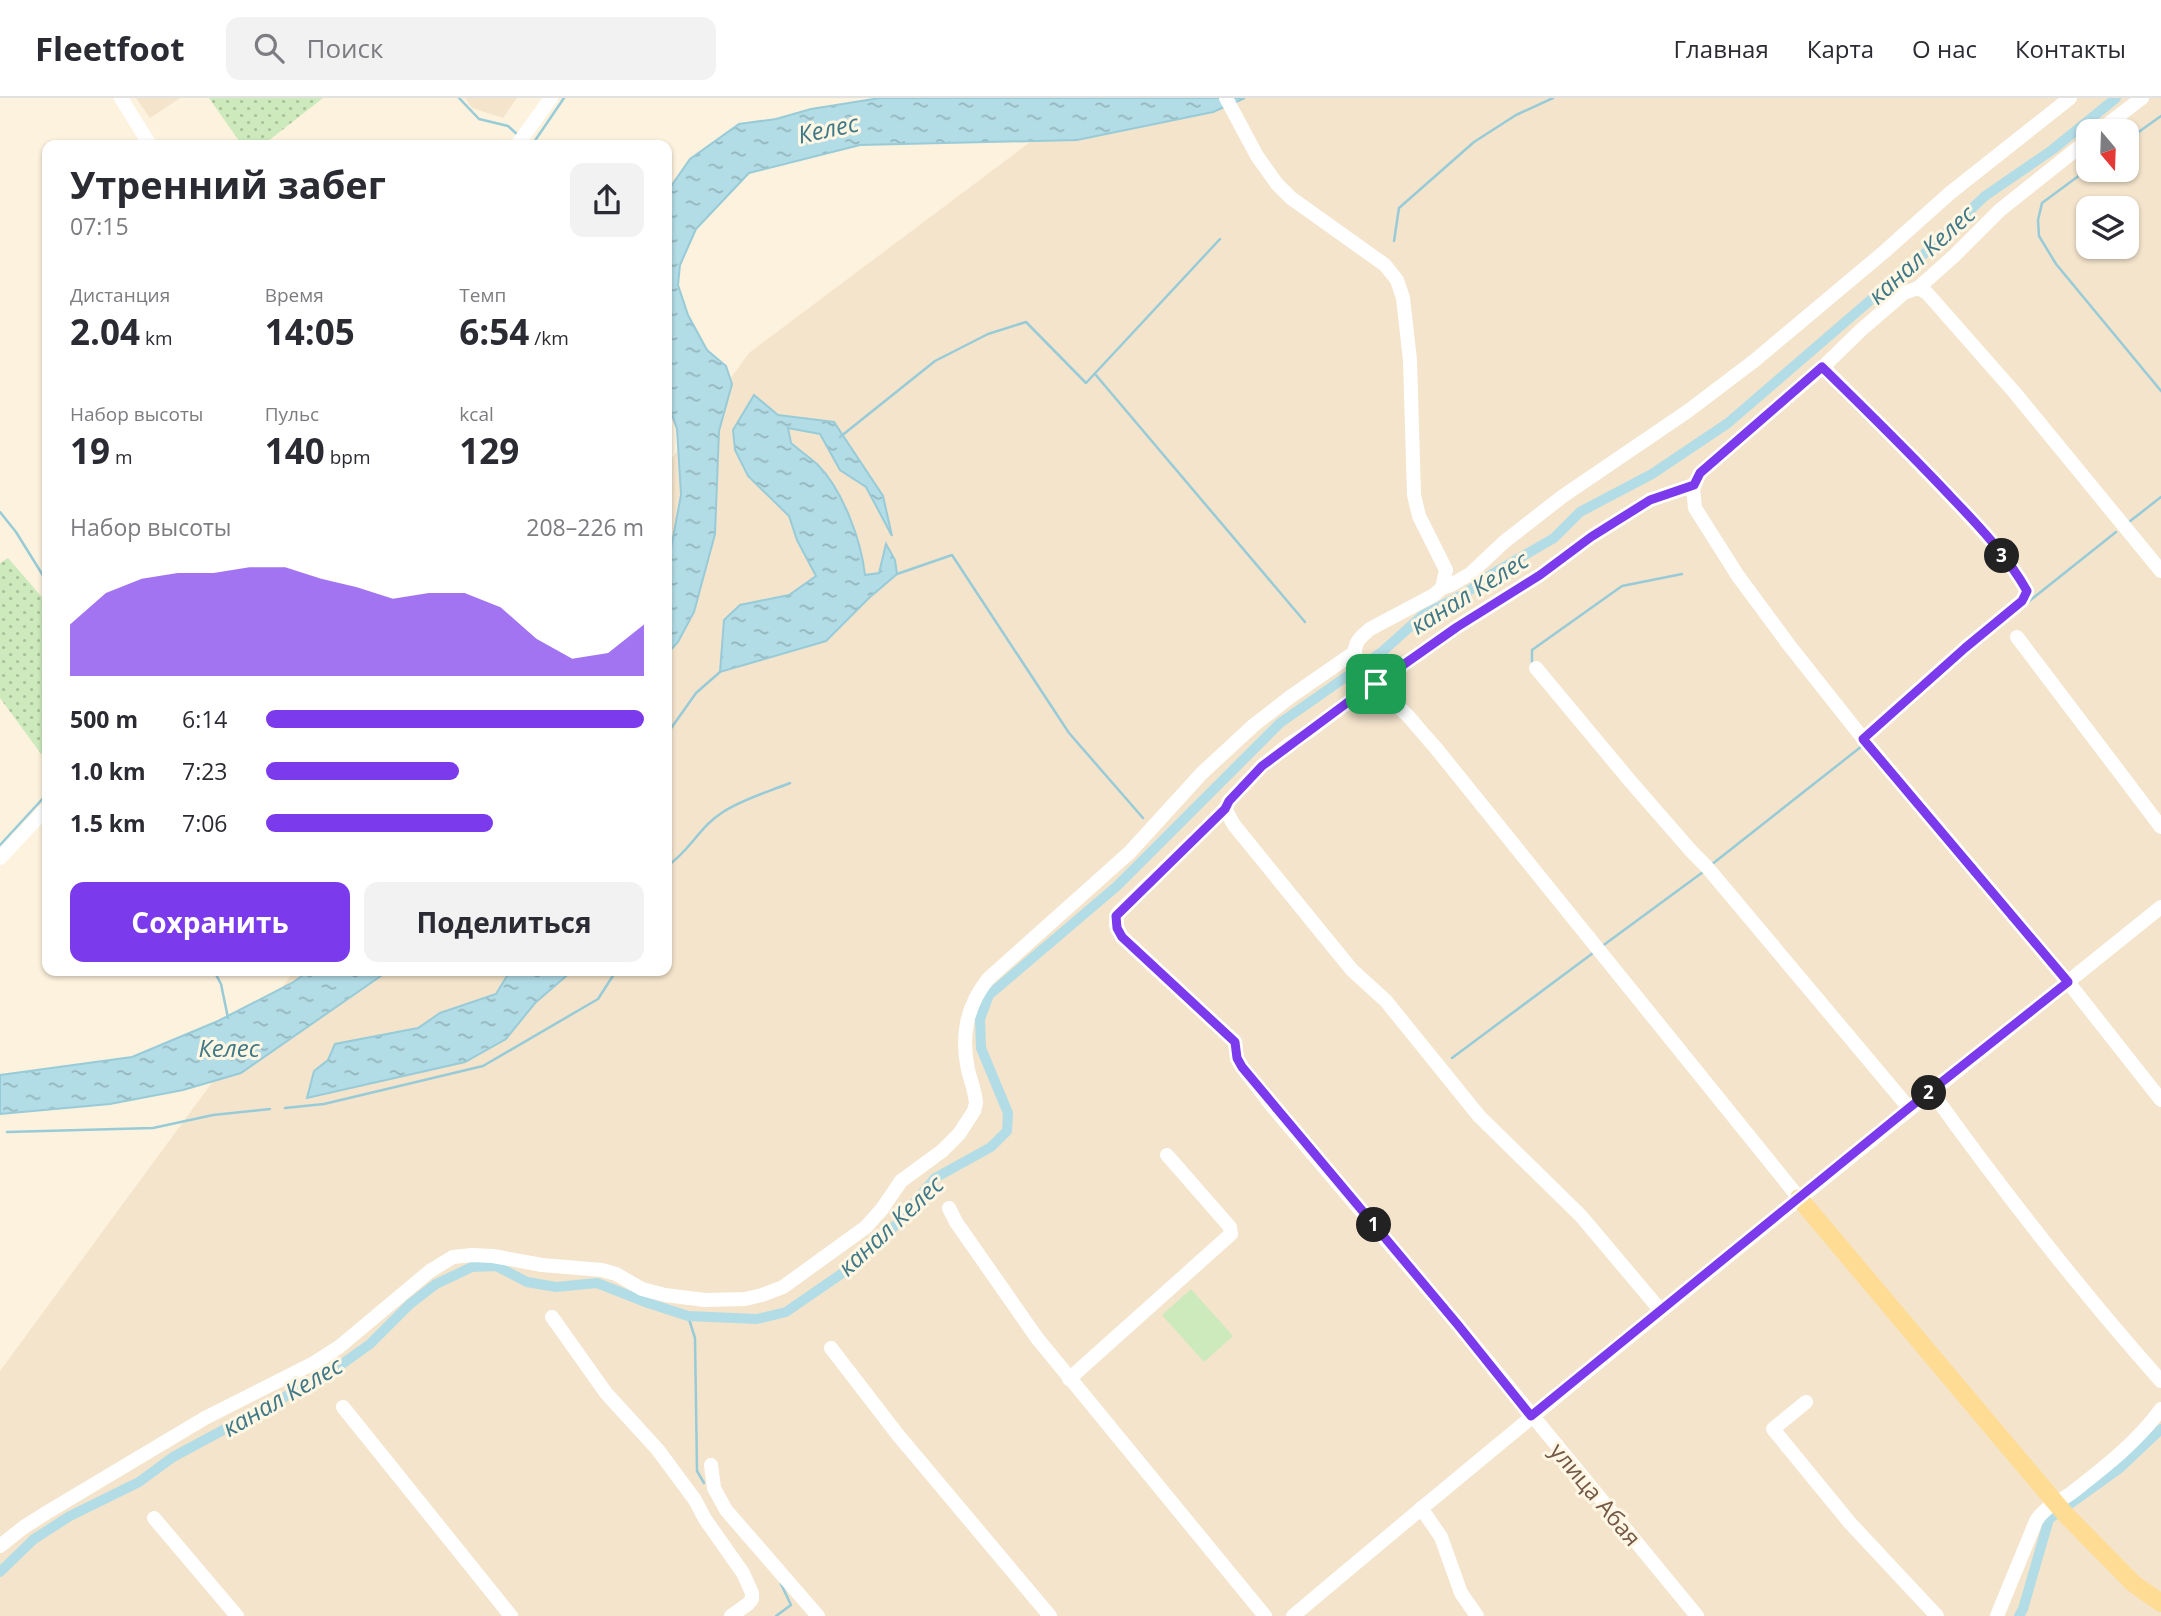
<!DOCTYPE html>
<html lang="ru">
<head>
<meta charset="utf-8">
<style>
  :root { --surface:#fff; --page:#f2f2f3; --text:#2b2b33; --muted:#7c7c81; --line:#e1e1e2; --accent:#7c3aed }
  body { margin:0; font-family:"Open Sans",sans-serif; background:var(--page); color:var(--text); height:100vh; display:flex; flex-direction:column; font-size:26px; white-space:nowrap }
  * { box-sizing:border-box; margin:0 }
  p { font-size:23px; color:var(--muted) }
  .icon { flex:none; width:38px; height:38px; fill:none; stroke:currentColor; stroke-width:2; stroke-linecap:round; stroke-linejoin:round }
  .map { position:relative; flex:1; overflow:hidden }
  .side { position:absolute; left:42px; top:42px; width:630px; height:836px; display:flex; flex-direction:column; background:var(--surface); border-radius:14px; box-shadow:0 2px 5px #0004 }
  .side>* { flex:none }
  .needle { width:46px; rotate:161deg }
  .controls { position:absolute; left:2076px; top:21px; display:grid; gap:14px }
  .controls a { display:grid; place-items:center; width:63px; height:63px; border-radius:14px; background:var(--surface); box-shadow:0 2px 5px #0004; font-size:35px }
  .pin { position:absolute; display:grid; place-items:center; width:60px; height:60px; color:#fff; margin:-30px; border-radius:14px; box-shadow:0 4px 10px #0006 }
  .km { position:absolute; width:35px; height:35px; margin:-18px; border-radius:50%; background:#222; color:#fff; font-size:19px; line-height:35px; text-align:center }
  .round { display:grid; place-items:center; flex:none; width:74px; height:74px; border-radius:14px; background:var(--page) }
  .head { display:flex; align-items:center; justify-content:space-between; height:119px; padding:0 28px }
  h1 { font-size:38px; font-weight:700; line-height:52px }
  .metrics { display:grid; grid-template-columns:repeat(3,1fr); gap:10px; height:119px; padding:7px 28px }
  .metrics div { display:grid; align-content:center }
  .metrics b { font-size:35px; font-weight:700 }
  .metrics small { font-size:19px; font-weight:400 }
  .metrics p { font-size:19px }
  .chart { height:196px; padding:14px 28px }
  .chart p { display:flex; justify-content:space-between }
  .chart svg { width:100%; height:126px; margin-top:7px; fill:var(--accent); opacity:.7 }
  .cta { display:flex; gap:14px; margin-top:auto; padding:14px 28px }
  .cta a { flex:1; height:80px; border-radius:14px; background:var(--accent); color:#fff; font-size:28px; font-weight:700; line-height:80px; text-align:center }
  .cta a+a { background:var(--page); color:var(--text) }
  ul { padding:0 28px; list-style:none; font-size:23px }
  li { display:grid; grid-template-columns:112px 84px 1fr; align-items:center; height:52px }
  li i { height:18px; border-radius:9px; background:var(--accent) }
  header { display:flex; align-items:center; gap:42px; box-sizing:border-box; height:98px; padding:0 35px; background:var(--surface); border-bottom:2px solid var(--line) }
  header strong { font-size:33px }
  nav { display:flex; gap:38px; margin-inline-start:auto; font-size:24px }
  .search { width:490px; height:63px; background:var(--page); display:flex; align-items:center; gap:18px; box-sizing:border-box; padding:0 24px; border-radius:14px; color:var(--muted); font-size:26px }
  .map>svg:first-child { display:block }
  .residential { fill:#f4e4cc; fill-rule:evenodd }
  .grass { fill:#cceabc }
  .garden { fill:url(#garden-dots) }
  .water { fill:url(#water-ripples); stroke:#98cbd8; stroke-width:2 }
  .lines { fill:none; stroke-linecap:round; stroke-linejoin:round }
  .stream { stroke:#98cbd8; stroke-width:2.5 }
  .canal { stroke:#b2dce6; stroke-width:10 }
  .minor { stroke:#fff; stroke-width:14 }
  .major { stroke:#ffdc93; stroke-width:18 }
  .route-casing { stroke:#fff; stroke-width:14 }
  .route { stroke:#7c3aed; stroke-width:9 }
  .labels { text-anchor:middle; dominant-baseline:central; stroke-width:6; stroke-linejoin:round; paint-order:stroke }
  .street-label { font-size:23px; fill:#735846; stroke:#fff6e4 }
  .water-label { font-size:24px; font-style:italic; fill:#3f7887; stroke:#fff6e4 }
</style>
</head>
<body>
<header>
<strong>Fleetfoot</strong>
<div class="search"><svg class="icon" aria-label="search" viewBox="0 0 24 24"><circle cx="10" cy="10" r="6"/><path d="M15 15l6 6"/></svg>Поиск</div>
<nav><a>Главная</a><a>Карта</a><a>О нас</a><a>Контакты</a></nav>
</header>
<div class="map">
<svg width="2161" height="1518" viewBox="0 0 2161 1518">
  <defs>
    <pattern id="garden-dots" width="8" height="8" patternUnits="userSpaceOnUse" patternTransform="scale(1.75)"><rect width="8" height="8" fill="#cceabc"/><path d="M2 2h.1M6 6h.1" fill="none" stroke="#aac09b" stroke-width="1.8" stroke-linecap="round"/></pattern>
    <pattern id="water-ripples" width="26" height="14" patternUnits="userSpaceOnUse" patternTransform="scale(1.75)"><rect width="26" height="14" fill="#b2dce6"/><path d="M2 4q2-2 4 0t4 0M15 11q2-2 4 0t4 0" fill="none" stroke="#95b5bc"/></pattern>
  </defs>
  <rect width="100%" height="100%" fill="#fdf2dd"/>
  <g class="residential">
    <polygon points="136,0 180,0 150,20"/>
    <polygon points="465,0 517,0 503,20 472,10"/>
    <path d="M1089,0h1072v1518h-2161v-245l294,-400h373v-506l82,-112zM2088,33h38v39h-38zM2088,110h38v39h-38z"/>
  </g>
  <polygon class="grass" points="1191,1191 1233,1238 1204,1264 1162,1217"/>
  <g class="garden">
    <polygon points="209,0 323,0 263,47 242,47"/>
    <polygon points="8,460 47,505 47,664 0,600 0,465"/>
  </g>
  <g class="water">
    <polygon points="880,0 1245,0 1213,14 1077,42 860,47 749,75 696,131 680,167 678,187 688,217 707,252 726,268 732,286 719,333 715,436 694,514 678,544 667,556 667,472 681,397 677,331 667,303 667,94 690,61 739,26 776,21 811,11"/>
    <path d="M754,297l24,20 56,7 49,74 9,40 -26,-49 -26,-17 -20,-36 -32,-6 3,15c8,7 18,14 26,21 26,26 44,76 48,111l14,-2 7,-29 9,16 2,14 -28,24 -43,43 -106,31 4,-52 16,-15 49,-10 27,-19 -19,-36 -8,-24 -41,-40 -13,-26 -2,-20z"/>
    <polygon points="309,873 388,873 241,975 183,992 110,1006 0,1016 0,977 132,959 218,923 292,885"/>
    <polygon points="510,873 572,873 535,905 506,941 465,964 307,1000 314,973 328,962 335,946 418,930 440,915 496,896"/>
  </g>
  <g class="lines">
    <g class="stream">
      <polyline points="459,0 479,21 508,28 519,38"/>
      <polyline points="2126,43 2161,18"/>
      <polyline points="532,47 564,0"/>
      <polyline points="2088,71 2042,105 2038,122 2039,138 2056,166 2161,293"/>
      <polyline points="1394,143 1399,110 1474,44 1516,17 1553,0"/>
      <polyline points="1095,276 1305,524"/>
      <polyline points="840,339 935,263 988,236 1026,224 1086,285 1220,141"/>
      <polyline points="0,414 16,434 47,484"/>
      <polyline points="2129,424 2161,399"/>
      <polyline points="897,476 952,457 1069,635 1143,720"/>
      <polyline points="2028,504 2116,434"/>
      <polyline points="1532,567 1532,552 1622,488 1682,476"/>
      <polyline points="667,636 696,595 720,574"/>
      <polyline points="0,747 47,696"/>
      <polyline points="1711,767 1862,648"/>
      <path d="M667,768c22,-14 33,-40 56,-54 20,-13 45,-20 67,-29"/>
      <polyline points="1601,849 1703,774"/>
      <polyline points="214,873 221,886 228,920"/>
      <polyline points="1452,960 1593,855"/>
      <polyline points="285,1010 324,1006 483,968 598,901 616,873"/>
      <polyline points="7,1034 153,1030 213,1017 270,1011"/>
      <polyline points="688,1218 695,1240 697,1373 704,1385"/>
      <polyline points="776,1518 791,1507 781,1486"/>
    </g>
    <g class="canal">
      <polyline points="0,1474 34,1441 70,1418 139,1384 173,1359 331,1274 370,1246 410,1206 436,1186 472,1169 496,1168 527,1184 556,1189 597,1185 648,1205 688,1218 757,1221 786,1214 847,1172 899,1124 935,1080 991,1049 1007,1033 1008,1015 981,950 980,921 989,897 1117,788 1280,625 1383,553 1423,517 1466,495 1492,476 1554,440 1580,414 1652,376 1728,325 1924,156 1985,98 2052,52 2116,0"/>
      <polyline points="2019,1518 2023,1511 2049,1421 2120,1370 2161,1331"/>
    </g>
    <g class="minor">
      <polyline points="121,0 150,47"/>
      <path d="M1226,0l31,58 20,28 14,14 94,67 12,15 6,18 7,62 4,135 5,21 27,54 -4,18 -8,7 -64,34c-7,6 -15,12 -15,22 0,22 40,51 55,67 8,10 17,20 25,29l364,451"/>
      <polyline points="2099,33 2142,0"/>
      <polyline points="2088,42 2000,112 1954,158 1918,190 1904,195 1861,232 1823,269 1700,375 1693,391 1695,410 1738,478 1789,547 1865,643 2068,884 2161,1002"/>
      <polyline points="517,47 551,0"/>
      <polyline points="1918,190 1927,195 2015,295 2161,473"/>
      <path d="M1823,269c42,42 84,84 125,127 28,30 59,61 79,97l-5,10 -57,47 -102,91"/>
      <polyline points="1694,387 1650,402 1591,439 1540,477 1457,529 1376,586 1367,590 1310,633 1288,647 1262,668 1229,703 1225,711 1118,815 1116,827 1122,839 1235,944 1237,960 1242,969 1272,1008 1458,1227 1697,1518"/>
      <polyline points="1442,490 1451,487 1470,476 1504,444 1563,398 1688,313 1754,263 1884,154 1950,95 2070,0"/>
      <polyline points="2017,539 2161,729"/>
      <polyline points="1536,570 1631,684 1692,754 1706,768 1909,1010"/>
      <polyline points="1225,711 1234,727 1334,850 1352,872 1386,903 1479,1018 1581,1118 1661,1213"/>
      <polyline points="0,760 47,710"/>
      <path d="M1931,993c72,100 148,198 230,290"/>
      <polyline points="949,1110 956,1124 1037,1240 1265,1518"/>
      <polyline points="552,1219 606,1295 658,1352 695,1402 705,1421 743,1475 752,1495 752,1501 748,1506 731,1518"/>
      <polyline points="831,1250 898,1337 1050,1518"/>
      <polyline points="1069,1281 1231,1136 1230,1129 1167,1057"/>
      <polyline points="1806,1304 1773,1331 1850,1425 1937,1518"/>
      <polyline points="343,1309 511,1518"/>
      <polyline points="711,1367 714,1390 726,1412 818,1518"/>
      <polyline points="1421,1410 1441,1439 1461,1495 1477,1518"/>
      <polyline points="154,1420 237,1518"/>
      <path d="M0,1448l24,-19 22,-14 159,-95 109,-55 25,-16 91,-76 23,-14 19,-2 21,1 49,9 60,5 14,4 26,15 23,6 40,5 40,-1 17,-4 21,-8 83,-60 16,-18 19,-28 41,-30 17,-17 15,-23 2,-8c-1,-12 -5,-22 -8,-33 -7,-34 -2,-63 20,-91l142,-127 72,-79 52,-48 36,-28 65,-45"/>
      <path d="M1293,1518c286,-241 577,-475 868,-709"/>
      <path d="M1997,1518l39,-95c9,-15 24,-19 38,-30 32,-25 63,-49 87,-82"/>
    </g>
    <polyline class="major" points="1799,1100 2065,1416 2134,1486 2161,1505"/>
  </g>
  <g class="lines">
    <g class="route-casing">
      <path id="route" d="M1822,269c44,43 88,86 130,131 27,28 56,59 75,93l-5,10 -57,47 -102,91 205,243 -159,126 -378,308 -73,-91 -216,-258 -5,-9 -2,-16 -113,-105 -5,-9 -1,-12 109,-107 4,-8 33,-35 105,-78 9,-4 81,-57 83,-52 51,-38 59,-37 44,-15 6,-12z"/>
    </g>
    <use href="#route" class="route"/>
  </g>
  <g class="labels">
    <g class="street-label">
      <text transform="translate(1596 1396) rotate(50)">улица Абая</text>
    </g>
    <g class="water-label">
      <text transform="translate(828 30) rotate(-12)">Келес</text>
      <text transform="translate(1921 156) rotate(-42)">канал Келес</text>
      <text transform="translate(1469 494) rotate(-32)">канал Келес</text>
      <text x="229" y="949">Келес</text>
      <text transform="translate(890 1127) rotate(-43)">канал Келес</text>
      <text transform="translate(282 1298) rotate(-30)">канал Келес</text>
    </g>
  </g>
</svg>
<div class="controls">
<a><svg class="needle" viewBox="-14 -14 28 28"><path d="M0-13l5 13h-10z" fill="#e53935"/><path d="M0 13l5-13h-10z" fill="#7c7c81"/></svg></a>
<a><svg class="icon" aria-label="layers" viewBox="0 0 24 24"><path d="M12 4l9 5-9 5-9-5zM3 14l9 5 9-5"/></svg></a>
</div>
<div class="pin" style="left:1376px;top:586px;background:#1e9e55"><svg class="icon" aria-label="arrive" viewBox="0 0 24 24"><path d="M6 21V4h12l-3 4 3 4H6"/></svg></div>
<b class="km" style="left:1374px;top:1127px">1</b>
<b class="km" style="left:1929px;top:995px">2</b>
<b class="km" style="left:2002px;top:458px">3</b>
<section class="side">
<div class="head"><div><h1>Утренний забег</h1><p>07:15</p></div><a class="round"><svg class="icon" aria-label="share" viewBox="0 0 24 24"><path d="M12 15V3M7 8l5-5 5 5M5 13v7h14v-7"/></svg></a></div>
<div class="metrics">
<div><p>Дистанция</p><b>2.04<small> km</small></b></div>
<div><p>Время</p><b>14:05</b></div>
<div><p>Темп</p><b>6:54<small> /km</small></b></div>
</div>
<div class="metrics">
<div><p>Набор высоты</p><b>19<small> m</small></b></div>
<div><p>Пульс</p><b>140<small> bpm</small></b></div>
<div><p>kcal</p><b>129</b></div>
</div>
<div class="chart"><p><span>Набор высоты</span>208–226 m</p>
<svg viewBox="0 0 160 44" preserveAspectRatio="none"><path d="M0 44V26L10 15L20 10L30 8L40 8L50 6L60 6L70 10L80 13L90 17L100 15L110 15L120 20L130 31L140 38L150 36L160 26V44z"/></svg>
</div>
<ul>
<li><b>500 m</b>6:14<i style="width:100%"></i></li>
<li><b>1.0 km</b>7:23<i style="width:51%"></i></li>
<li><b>1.5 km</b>7:06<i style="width:60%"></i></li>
</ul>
<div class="cta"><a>Сохранить</a><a>Поделиться</a></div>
</section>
</div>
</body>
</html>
